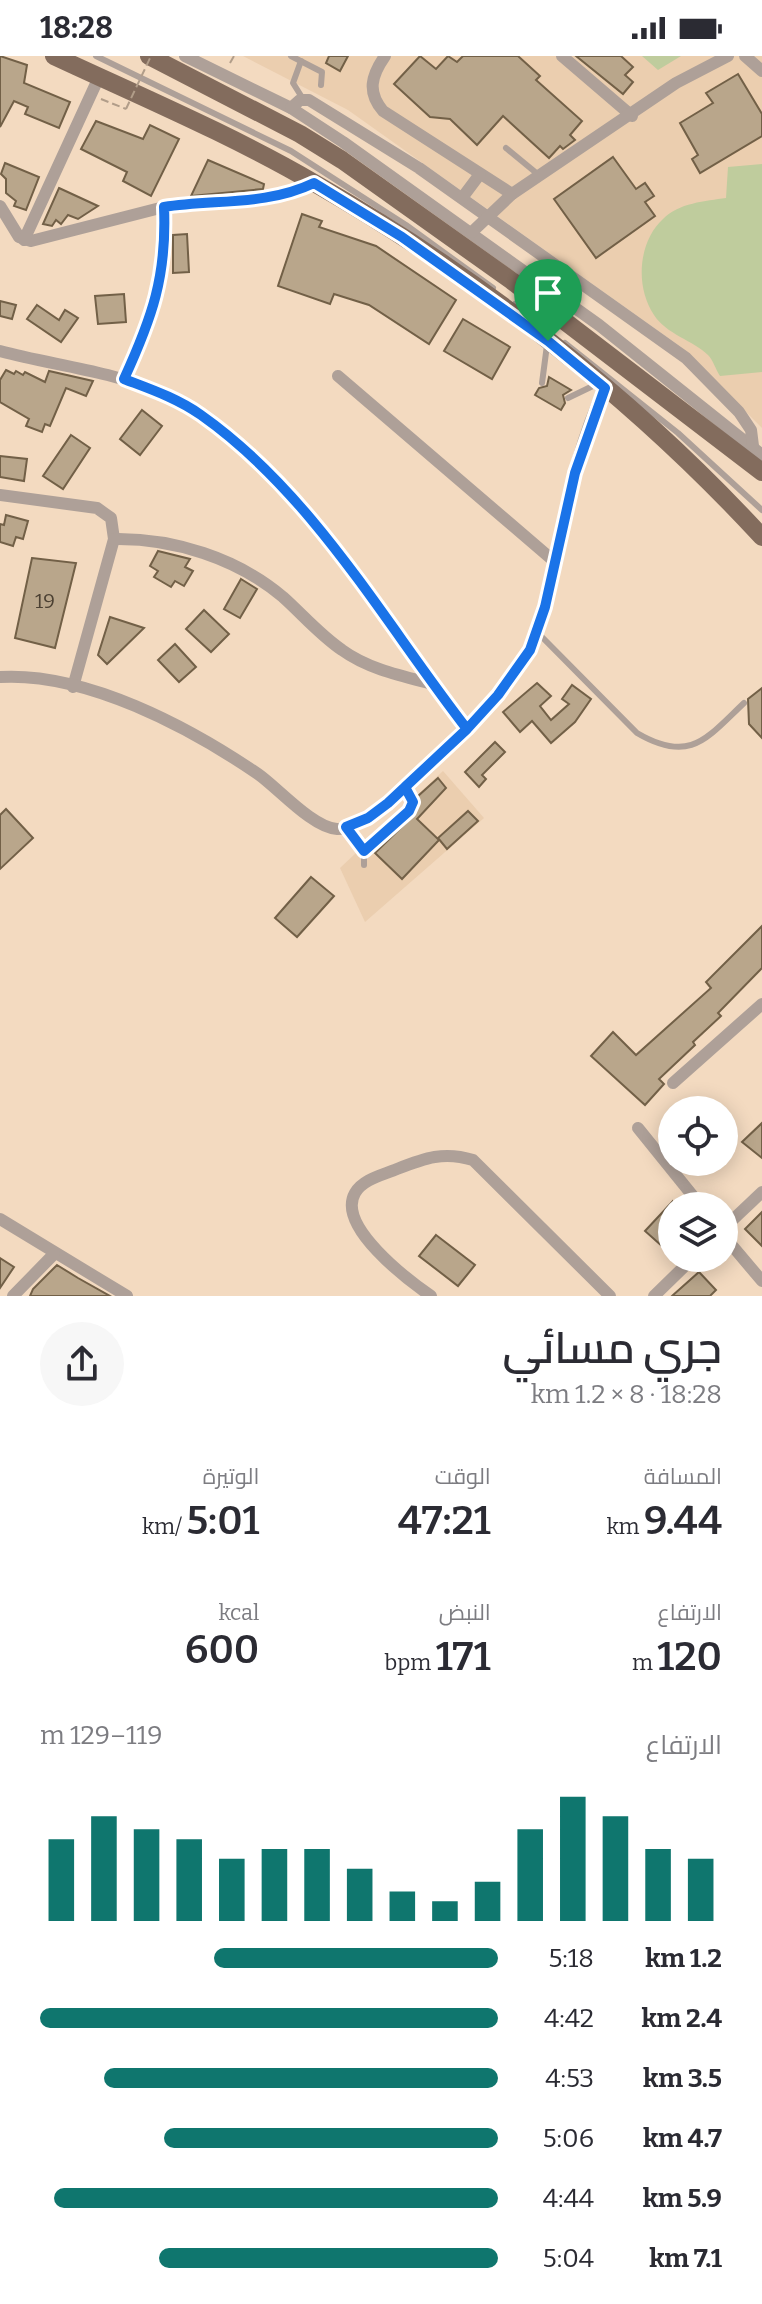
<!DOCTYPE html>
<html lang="ar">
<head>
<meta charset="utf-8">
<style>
  :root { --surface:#fff; --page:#f7f7f7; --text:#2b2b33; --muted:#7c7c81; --accent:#0f766e }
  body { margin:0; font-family:Bitter,Cairo,serif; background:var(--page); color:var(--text); direction:rtl; height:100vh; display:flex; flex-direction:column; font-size:30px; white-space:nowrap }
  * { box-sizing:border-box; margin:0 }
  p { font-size:26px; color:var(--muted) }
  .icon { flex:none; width:44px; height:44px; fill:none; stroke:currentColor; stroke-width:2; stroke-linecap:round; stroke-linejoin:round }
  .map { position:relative; height:1240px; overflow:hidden; direction:ltr }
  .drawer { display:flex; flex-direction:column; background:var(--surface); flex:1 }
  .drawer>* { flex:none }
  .buttons { position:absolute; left:658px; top:1040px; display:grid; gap:16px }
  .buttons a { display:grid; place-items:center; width:80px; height:80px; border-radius:50%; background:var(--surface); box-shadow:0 4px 20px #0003; font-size:40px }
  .pin { position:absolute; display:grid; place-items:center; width:68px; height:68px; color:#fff; margin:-82px -34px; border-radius:50% 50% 50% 0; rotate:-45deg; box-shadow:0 0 8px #0007 }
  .pin .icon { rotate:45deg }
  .round { display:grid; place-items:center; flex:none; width:84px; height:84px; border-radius:42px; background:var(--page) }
  .overview { display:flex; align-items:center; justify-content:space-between; height:136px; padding:0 40px }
  h1 { font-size:44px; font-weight:600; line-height:60px }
  .figures { display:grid; grid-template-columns:repeat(3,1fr); gap:12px; height:136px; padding:8px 40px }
  .figures div { display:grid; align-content:center }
  .figures b { font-size:40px; font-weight:600 }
  .figures small { font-size:22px; font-weight:400 }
  .figures p { font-size:22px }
  .chart { height:224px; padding:16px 40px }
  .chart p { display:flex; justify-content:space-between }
  .chart svg { width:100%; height:144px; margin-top:8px; stroke:var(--accent); stroke-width:6 }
  ul { padding:0 40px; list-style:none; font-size:26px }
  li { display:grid; grid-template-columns:128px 96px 1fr; align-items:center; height:60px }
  li i { height:20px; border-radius:10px; background:var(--accent) }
  .status { display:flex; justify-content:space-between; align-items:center; height:56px; padding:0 40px; background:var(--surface); direction:ltr }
  .status svg { height:22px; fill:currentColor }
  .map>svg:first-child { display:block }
  .built { fill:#ebceaf }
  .green { fill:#bfcc9d }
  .building { fill:#b9a68b; stroke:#726047; stroke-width:2 }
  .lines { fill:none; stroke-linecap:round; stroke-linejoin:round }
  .path { stroke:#b19d89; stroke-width:2; stroke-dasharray:8 4; stroke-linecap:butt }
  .lane { stroke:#aea098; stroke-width:6 }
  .street { stroke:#aea098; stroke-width:12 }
  .primary { stroke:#836c5d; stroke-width:18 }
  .path-bridge { stroke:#b19d89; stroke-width:2; stroke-dasharray:8 4; stroke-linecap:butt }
  .route-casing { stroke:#fff; stroke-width:16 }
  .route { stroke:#1a73e8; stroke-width:10 }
  .labels { text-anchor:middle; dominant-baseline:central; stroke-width:8; stroke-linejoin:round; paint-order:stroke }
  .number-label { font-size:20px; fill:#4c4133 }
</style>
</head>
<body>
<div class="status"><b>18:28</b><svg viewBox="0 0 49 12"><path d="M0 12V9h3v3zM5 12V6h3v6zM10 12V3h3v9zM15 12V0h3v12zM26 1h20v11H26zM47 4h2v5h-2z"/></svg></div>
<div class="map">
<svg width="762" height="1240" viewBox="0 0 762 1240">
  <rect width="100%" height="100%" fill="#f3dac0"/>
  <g class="built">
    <polygon points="243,0 762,0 762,372 681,291 348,54"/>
    <polygon points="443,715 484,762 365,866 340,812"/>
  </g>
  <g class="green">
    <polygon points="642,0 681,0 658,14"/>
    <path d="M762,108v208l-42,4c-4,-6 -7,-16 -12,-21 -14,-14 -42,-21 -54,-40 -19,-28 -16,-73 9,-96 15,-16 43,-18 63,-21l2,-31z"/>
  </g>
  <g class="building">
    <polygon points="0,0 27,9 24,27 70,46 59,72 25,58 28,51 14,45 0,71"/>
    <polygon points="329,0 348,0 340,15 326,7"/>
    <polygon points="420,0 436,13 448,0 457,6 463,0 518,0 540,20 536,24 582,65 570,79 575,84 563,93 560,90 549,102 503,60 477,89 450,63 430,61 394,28"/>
    <polygon points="576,0 621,0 633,11 625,19 633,26 623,38"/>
    <polygon points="738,18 762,58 762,80 700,117 692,103 698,99 680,67 713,47 706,37"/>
    <polygon points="96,65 143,83 150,69 179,83 151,140 123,125 127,116 81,93"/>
    <polygon points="613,101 636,133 645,127 654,140 645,146 655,160 596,202 554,143"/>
    <polygon points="208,104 264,128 263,133 191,140"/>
    <polygon points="5,107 39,121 26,154 14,150 16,145 6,137 6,123 1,118"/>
    <polygon points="59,132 98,150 78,163 68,159 61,168 56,164 52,170 43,168"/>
    <polygon points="302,158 322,165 319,171 376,190 456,244 429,288 369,249 334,238 330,248 278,230"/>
    <polygon points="187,178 189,216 173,217 173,179"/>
    <polygon points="124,238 126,266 98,268 95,240"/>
    <polygon points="0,245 16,249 12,263 0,260"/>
    <polygon points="37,249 59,264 65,254 78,262 61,286 27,263"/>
    <polygon points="463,263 510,291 492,323 444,295"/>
    <polygon points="6,314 14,318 16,315 23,319 25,316 45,326 49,315 93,325 86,340 66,332 50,370 45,368 42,376 26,370 29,363 0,346 0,324"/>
    <polygon points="549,321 571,334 563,339 565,347 561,354 535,339 539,332 547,330"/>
    <polygon points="142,354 162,370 140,399 120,383"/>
    <polygon points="71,379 90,392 63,433 43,420"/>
    <polygon points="0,400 27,403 24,425 0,421"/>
    <polygon points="6,459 28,465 23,483 16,481 13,490 0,486 0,468 4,469"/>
    <polygon points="158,495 190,503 185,511 193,515 184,530 175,525 171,531 154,521 158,515 150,510"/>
    <polygon points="32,502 76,507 55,592 15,582"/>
    <polygon points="241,523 257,533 240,562 224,553"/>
    <polygon points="204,554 229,578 211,596 186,573"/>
    <polygon points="110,561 144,572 107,608 98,599"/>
    <polygon points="175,588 196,611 179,626 158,604"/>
    <polygon points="537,627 551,640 540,650 551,664 569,648 562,643 572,629 591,643 575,666 551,687 532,665 520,676 503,656"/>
    <polygon points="762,632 762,682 749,668 748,643"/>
    <polygon points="495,686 505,696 482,719 486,723 479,731 465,716"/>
    <polygon points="438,722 446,732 417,763 439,784 402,823 375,797 414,759 420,745 417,741"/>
    <polygon points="6,753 33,782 0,813 0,759"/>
    <polygon points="468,755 478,765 447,793 438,782"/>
    <polygon points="311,821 334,840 297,881 275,862"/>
    <polygon points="762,870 762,912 718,957 721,960 693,986 695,989 659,1023 664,1028 645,1049 591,1000 613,976 636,999 711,932 706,926"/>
    <polygon points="762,1067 762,1102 742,1086"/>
    <polygon points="672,1146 672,1199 645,1175"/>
    <polygon points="762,1156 762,1190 745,1173"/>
    <polygon points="436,1179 475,1209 458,1230 419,1200"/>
    <polygon points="0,1202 14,1211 0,1232"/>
    <polygon points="57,1209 78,1222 110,1240 30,1240 33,1233"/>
    <polygon points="699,1216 716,1234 710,1240 672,1240"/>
  </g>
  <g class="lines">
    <g class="path">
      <polyline points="230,7 234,0"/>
      <polyline points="101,43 126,53"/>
    </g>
    <g class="lane">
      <polyline points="96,0 291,95 406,169 493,232"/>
      <polyline points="291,0 322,16 321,29"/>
      <polyline points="301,5 293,27 303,43"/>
      <polyline points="506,92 540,120"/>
      <polyline points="515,248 534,263"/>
      <polyline points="565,287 678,377 762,454"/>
      <polyline points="542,327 547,289"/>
      <polyline points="568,342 597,328"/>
      <path d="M538,577l99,100c53,31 69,6 107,-30"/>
      <polyline points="346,771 364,795 370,793 409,755 413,746 405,732"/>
      <polyline points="364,795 364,809"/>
    </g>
    <g class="street">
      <polyline points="185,0 291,52 343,86 599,269 762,399"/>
      <path d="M385,0c-14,20 -18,36 -2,55l129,83"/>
      <polyline points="562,0 632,60"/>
      <polyline points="745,0 762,15"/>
      <polyline points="291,52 300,44 309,44 419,112 686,302 739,356 751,374 753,390"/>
      <polyline points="462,142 480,118"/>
      <polyline points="0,150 19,181 31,185 164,151 277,141 314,127"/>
      <polyline points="472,176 512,138 676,27 728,0"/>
      <polyline points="24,184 99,21"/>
      <path d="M0,295c52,14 108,19 158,41 125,55 227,230 309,337"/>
      <polyline points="338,320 555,506"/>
      <path d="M124,323c28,-61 43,-103 40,-172"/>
      <polyline points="0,439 97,452 111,462 114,483 73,631"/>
      <path d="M114,483c59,-1 123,19 169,58 20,18 37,38 59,53 26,19 60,26 91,34"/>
      <path d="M0,621c86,-5 189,50 258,97 20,14 55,54 79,55 43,2 172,-141 193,-179 14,-27 18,-59 24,-88 13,-58 24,-120 51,-174"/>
      <polyline points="673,1027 762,948"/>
      <polyline points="638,1072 701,1150"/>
      <polyline points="0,1163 127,1240"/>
      <polyline points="724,1172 762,1136"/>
      <polyline points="724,1180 762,1225"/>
      <polyline points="13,1240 54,1198"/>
      <path d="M431,1240c-23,-16 -95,-70 -76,-103 8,-14 28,-18 42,-24 28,-11 47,-18 76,-9l137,136"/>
      <polyline points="654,1240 693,1202"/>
    </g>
    <g class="primary">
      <path d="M54,0c88,41 178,79 262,128 164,94 318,214 446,353"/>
      <polyline points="149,0 300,78 342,104 512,225 762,416"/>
    </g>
    <polyline class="path-bridge" points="126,53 151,0"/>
  </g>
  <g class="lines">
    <g class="route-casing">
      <path id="route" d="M548,285l-146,-104 -88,-54c-48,23 -99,16 -150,24 3,69 -12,111 -40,172 26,10 53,19 77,36 112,79 183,207 266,314l-62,58 8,15 -4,9 -45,40 -18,-24 22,-9 20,-15 79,-74 31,-34 32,-45 15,-43 30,-134 30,-85 -57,-47"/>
    </g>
    <use href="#route" class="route"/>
  </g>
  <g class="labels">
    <g class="number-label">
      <text x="45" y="545">19</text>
    </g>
  </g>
</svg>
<div class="buttons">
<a><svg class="icon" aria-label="locate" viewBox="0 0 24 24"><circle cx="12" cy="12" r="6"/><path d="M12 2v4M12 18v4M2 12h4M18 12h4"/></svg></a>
<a><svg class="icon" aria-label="layers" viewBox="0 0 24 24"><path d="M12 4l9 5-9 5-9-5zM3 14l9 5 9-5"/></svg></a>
</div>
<div class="pin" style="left:548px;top:285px;background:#1e9e55"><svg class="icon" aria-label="arrive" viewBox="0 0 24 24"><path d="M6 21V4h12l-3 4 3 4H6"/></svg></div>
</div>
<section class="drawer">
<div class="overview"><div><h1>جري مسائي</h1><p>18:28 · 8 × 1.2 km</p></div><a class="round"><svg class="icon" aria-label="share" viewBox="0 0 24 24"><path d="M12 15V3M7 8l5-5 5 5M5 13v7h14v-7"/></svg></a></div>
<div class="figures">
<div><p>المسافة</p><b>9.44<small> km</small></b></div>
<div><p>الوقت</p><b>47:21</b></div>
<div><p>الوتيرة</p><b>5:01<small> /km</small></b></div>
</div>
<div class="figures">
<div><p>الارتفاع</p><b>120<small> m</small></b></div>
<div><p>النبض</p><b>171<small> bpm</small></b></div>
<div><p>kcal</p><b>600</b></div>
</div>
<div class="chart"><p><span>الارتفاع</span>119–129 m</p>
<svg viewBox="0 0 160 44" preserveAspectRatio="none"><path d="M5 44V19M15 44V12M25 44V16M35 44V19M45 44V25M55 44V22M65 44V22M75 44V28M85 44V35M95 44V38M105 44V32M115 44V16M125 44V6M135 44V12M145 44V22M155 44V25"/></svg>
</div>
<ul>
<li><b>1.2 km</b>5:18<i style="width:62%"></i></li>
<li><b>2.4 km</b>4:42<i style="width:100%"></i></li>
<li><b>3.5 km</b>4:53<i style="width:86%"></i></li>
<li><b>4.7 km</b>5:06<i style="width:73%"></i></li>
<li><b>5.9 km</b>4:44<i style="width:97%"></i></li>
<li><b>7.1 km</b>5:04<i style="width:74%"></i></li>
</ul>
</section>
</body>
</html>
